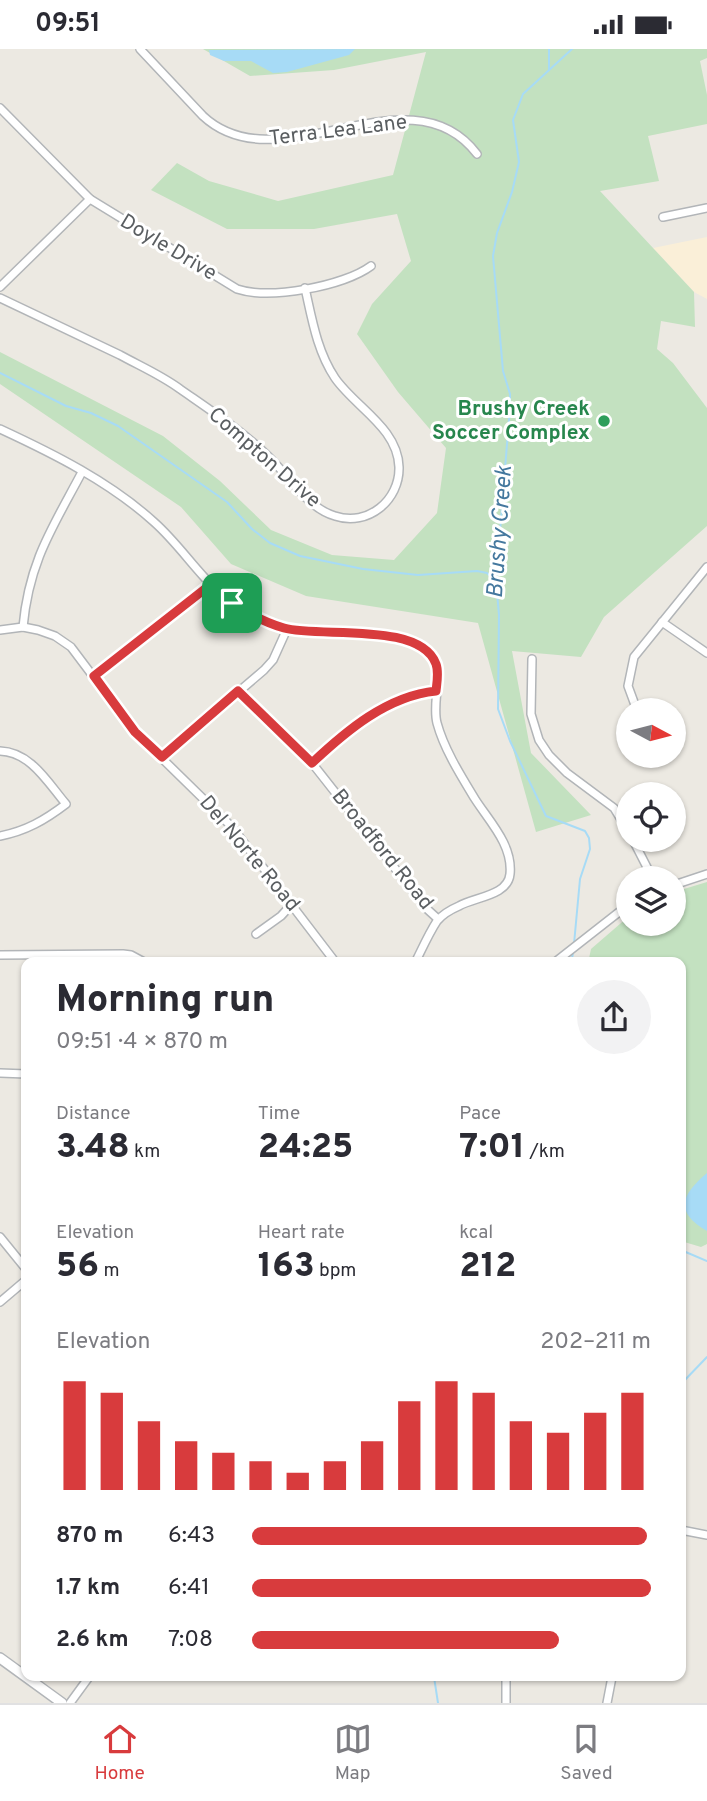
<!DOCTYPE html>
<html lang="en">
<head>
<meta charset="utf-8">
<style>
  :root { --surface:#fff; --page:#f2f2f3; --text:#2b2b33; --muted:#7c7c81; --line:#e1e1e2; --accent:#d83b3d }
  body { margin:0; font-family:Overpass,sans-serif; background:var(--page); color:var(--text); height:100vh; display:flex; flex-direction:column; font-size:26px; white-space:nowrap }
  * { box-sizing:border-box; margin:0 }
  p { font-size:23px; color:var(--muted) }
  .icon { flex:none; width:38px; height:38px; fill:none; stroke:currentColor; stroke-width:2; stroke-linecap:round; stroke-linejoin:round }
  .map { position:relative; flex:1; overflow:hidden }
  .sheet { position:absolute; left:21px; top:908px; width:665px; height:724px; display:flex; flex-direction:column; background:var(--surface); border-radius:14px; box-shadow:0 2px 5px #0004 }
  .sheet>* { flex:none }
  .needle { width:46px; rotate:97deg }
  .controls { position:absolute; left:616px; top:649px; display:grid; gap:14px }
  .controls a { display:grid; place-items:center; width:70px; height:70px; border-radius:50%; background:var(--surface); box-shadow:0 2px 5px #0004; font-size:35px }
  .pin { position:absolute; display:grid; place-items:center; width:60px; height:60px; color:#fff; margin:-30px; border-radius:14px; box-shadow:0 4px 10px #0006 }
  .round { display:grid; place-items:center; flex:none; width:74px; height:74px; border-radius:37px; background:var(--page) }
  .summary { display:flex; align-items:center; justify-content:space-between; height:119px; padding:0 35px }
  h1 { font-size:38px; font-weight:800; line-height:52px }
  .figures { display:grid; grid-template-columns:repeat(3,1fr); gap:10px; height:119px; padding:7px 35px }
  .figures div { display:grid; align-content:center }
  .figures b { font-size:35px; font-weight:800 }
  .figures small { font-size:19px; font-weight:400 }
  .figures p { font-size:19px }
  .chart { height:196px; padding:14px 35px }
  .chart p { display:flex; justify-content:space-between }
  .chart svg { width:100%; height:126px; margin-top:7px; stroke:var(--accent); stroke-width:6 }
  ul { padding:0 35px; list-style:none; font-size:23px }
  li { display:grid; grid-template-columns:112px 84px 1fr; align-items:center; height:52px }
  li i { height:18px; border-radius:9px; background:var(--accent) }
  .status { display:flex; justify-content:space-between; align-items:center; height:49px; padding:0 35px; background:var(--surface); direction:ltr }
  .status svg { height:19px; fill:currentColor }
  .dock { display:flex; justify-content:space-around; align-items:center; height:98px; border-top:2px solid var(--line); background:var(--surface); font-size:19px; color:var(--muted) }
  .dock a { display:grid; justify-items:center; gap:4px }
  .dock .on { color:var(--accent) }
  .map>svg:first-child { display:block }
  .commercial { fill:#faefd8 }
  .green { fill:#c3e1c0 }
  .water { fill:#a7dbf6 }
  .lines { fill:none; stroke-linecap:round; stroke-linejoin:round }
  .stream { stroke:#a7dbf6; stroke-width:2 }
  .minor-casing { stroke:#b2b5b8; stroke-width:10 }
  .tertiary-casing { stroke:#b2b5b8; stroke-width:12 }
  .minor { stroke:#fff; stroke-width:7 }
  .tertiary { stroke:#fff; stroke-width:9 }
  .route-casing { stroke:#fff; stroke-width:14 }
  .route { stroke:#d83b3d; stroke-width:9 }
  .leisure-dot { fill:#2e9e5b; stroke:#fff; stroke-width:2.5 }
  .labels { text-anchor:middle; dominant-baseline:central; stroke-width:6; stroke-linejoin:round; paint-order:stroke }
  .street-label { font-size:21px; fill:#5a5e61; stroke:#fff }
  .leisure-label { font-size:21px; font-weight:bold; fill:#27864d; stroke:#fff; text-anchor:end }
  .water-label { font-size:23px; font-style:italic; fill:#44789e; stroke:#fff }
</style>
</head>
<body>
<div class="status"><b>09:51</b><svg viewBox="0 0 49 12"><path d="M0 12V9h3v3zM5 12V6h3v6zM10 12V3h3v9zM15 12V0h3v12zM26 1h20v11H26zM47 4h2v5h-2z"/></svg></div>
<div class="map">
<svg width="707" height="1654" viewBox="0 0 707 1654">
  <rect width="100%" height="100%" fill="#ece9e2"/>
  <polygon class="commercial" points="707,188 707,250 694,243 653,199"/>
  <g class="green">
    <polygon points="203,0 707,0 707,9 700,12 707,46 707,75 648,87 659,132 600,142 694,243 695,278 661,272 657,300 673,314 707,359 707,477 604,568 581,608 512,602 531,704 591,766 536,783 478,574 306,547 231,515 181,458 0,335 0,303 163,387 220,432 271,481 332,506 394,511 437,464 446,399 398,343 357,285 372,255 411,212 397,165 314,180 227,180 151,141 177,114 209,132 278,152 393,126 426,3 334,21 250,27"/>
    <polygon points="707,833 707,1195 701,1198 681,1192 681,914 588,914 591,900 628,868 628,875 674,875 674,843"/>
  </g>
  <g class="water">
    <polygon points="355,0 349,6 287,23 273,24 251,12 224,12 210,6 209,1"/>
    <path d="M707,1124v58c-33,-19 -26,-36 0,-58z"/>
  </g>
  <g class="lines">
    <g class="stream">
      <polyline points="549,0 549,20"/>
      <polyline points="572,0 523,45 513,71 519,113 512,143 497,184 493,207 503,322 510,345 510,358 496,532 499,566 498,660 510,692 546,767 585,782 589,789 590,800 580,830 574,895"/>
      <polyline points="0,324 66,357 91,364 118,377 227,453 252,480 270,494 300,507 363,520 418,526 477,522 487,524 495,532"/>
      <polyline points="571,914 573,904"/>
      <polyline points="681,1201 707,1212"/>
      <polyline points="681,1335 707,1308"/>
      <polyline points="434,1628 438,1654"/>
    </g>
    <g class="minor-casing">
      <g id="minor">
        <path d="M140,0l63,67c76,71 206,-51 274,38"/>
        <path d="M0,59l90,91 147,90c33,11 107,-3 134,-23"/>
        <polyline points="663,168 707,159"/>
        <polyline points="0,238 90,150"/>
        <path d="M0,249c40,19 80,38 120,57 20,11 41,20 60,34 30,21 62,42 88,67 21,20 39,52 67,60 33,11 65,-16 64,-49 -1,-39 -44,-60 -64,-89 -18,-27 -23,-59 -30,-90"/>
        <path d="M0,380c54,25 110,53 154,93 34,30 56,74 99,94 11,5 23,11 35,13 39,7 109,-5 139,23 20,18 4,48 10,71 7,26 24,53 38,76 14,22 38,46 35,75 -2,22 -36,23 -51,32 -7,3 -17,9 -22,15 -8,12 -15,28 -22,42"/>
        <polyline points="662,573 707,604"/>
        <path d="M23,578c6,-66 30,-100 59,-155"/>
        <polyline points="0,581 23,578 38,581 55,587 71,598 135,683 232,778 336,914"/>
        <polyline points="532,610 531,665 539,691 549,706 567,724 614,759 628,782"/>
        <polyline points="94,627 210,536"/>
        <polyline points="238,642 312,714 427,860 438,870"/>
        <polyline points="635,656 628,637 634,608 707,518"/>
        <path d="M0,702c31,1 48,32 66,53 -21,16 -40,27 -66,32"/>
        <polyline points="162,708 264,621 273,611 287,580"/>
        <path d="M312,714c34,-32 75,-67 124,-72"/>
        <polyline points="633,791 653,830"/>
        <polyline points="674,836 707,825"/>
        <polyline points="256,885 281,867 292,855"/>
        <polyline points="0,906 123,905 131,906 144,913"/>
        <polyline points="554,914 628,856"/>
        <polyline points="0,1024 26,1025"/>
        <polyline points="0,1188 26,1220"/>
        <polyline points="0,1253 26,1231"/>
        <polyline points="681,1481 707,1486"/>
        <polyline points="506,1628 506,1654"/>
        <polyline points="70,1654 89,1628"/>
        <polyline points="607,1654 612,1628"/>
      </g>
    </g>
    <g class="tertiary-casing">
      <polyline id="tertiary" points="0,1609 62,1654"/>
    </g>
    <use href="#minor" class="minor"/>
    <use href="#tertiary" class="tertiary"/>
  </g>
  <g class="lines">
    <g class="route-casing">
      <path id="route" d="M210,536c23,18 45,35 74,43 36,10 136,-7 152,36 3,8 1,18 0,27 -49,5 -90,40 -124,72l-74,-72 -76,66 -27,-25 -41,-56z"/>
    </g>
    <use href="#route" class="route"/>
  </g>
  <circle class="leisure-dot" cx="604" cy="372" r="7"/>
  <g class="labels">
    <g class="street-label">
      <text transform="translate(338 82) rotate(-7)">Terra Lea Lane</text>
      <text transform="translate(168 199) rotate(31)">Doyle Drive</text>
      <text transform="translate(264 409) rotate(41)">Compton Drive</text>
      <text transform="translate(382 801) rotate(51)">Broadford Road</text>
      <text transform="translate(249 805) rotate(50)">Del Norte Road</text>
    </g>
    <g class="leisure-label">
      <text x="590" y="360">Brushy Creek<tspan x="590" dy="24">Soccer Complex</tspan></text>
    </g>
    <g class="water-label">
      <text transform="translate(501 483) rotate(-86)">Brushy Creek</text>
    </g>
  </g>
</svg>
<div class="controls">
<a><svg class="needle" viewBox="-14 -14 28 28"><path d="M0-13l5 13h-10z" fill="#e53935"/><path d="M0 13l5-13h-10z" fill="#7c7c81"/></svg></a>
<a><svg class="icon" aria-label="locate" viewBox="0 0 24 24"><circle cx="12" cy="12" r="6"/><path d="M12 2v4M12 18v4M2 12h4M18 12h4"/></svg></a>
<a><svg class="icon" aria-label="layers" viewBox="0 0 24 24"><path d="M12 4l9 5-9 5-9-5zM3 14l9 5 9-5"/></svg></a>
</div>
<div class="pin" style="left:232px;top:554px;background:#1e9e55"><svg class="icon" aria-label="arrive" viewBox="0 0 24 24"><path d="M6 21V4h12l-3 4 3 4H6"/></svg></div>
<section class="sheet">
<div class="summary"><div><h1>Morning run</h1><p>09:51 · 4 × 870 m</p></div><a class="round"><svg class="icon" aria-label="share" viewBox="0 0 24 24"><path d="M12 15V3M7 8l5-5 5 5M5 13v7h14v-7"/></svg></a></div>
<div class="figures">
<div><p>Distance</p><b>3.48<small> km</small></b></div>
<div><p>Time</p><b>24:25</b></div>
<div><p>Pace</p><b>7:01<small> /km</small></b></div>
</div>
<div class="figures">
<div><p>Elevation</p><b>56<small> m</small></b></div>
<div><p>Heart rate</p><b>163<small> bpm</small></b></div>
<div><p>kcal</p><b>212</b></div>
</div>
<div class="chart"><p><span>Elevation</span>202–211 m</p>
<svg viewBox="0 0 160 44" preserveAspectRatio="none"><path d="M5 44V6M15 44V10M25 44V20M35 44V27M45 44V31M55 44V34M65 44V38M75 44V34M85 44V27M95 44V13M105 44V6M115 44V10M125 44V20M135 44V24M145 44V17M155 44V10"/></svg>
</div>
<ul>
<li><b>870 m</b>6:43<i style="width:99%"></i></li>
<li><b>1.7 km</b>6:41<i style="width:100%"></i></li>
<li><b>2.6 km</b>7:08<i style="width:77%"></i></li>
</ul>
</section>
</div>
<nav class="dock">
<a class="on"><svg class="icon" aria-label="home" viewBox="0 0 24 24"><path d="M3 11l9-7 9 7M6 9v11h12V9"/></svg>Home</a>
<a><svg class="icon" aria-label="map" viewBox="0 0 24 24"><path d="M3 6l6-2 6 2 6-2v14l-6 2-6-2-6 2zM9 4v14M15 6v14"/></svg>Map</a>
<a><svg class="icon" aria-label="saved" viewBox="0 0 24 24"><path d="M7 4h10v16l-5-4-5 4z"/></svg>Saved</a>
</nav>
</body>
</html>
